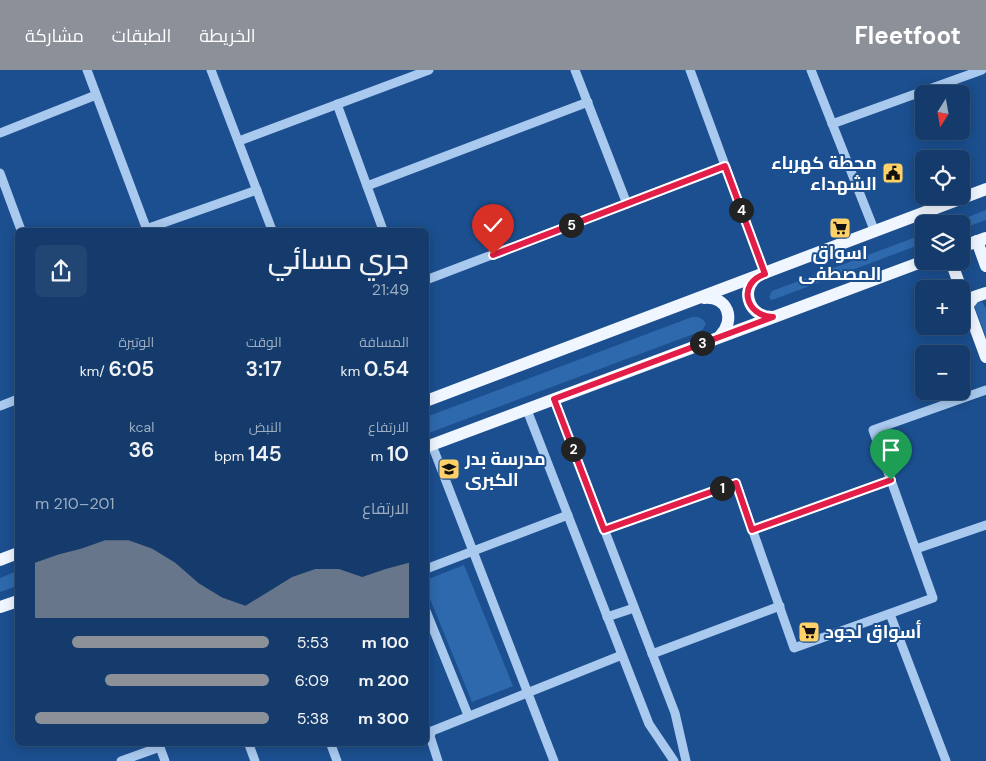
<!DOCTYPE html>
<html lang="ar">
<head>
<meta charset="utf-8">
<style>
  :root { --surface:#143b6b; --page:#214673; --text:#f1f3f6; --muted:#9dadc1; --line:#33557e; --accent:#8c9099 }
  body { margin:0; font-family:"DM Sans",Cairo,sans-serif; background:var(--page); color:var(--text); direction:rtl; height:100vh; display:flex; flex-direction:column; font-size:19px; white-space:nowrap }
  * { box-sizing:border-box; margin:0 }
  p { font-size:16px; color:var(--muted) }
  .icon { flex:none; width:28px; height:28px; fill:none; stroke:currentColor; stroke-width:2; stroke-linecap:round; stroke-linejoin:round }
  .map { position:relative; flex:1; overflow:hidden; direction:ltr }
  .side { position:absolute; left:15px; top:158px; width:414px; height:518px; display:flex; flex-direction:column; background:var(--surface); border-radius:8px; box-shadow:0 2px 12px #0003,0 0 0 1px var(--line); direction:rtl }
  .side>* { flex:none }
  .needle { width:32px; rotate:191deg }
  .fabs { position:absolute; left:915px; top:15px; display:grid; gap:10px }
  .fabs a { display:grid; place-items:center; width:55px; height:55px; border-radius:8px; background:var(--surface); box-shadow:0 2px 12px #0003,0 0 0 1px var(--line); font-size:25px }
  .pin { position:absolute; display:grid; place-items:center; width:42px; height:42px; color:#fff; margin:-51px -21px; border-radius:50% 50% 50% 0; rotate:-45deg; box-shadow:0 0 5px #0007 }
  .pin .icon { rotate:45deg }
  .km { position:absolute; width:25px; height:25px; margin:-12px; border-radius:50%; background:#222; color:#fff; font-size:14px; line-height:25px; text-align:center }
  .round { display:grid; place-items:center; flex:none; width:52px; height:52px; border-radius:8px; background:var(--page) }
  .overview { display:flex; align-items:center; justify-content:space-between; height:85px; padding:0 20px }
  h1 { font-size:28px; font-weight:600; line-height:38px }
  .stats { display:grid; grid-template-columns:repeat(3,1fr); gap:8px; height:85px; padding:5px 20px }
  .stats div { display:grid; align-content:center }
  .stats b { font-size:21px; font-weight:600 }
  .stats small { font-size:14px; font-weight:400 }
  .stats p { font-size:14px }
  .chart { height:140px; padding:10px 20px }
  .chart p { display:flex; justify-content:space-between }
  .chart svg { width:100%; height:90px; margin-top:5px; fill:var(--accent); opacity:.7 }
  ul { padding:0 20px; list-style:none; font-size:16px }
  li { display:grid; grid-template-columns:80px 60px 1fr; align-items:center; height:38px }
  li i { height:12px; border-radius:6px; background:var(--accent) }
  header { display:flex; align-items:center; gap:30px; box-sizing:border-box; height:70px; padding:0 25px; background:var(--accent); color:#fff }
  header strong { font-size:24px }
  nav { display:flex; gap:28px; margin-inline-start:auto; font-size:18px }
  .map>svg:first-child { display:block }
  .green { fill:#2e69ad }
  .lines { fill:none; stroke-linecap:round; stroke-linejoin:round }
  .minor { stroke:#a9c9ee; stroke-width:9 }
  .major { stroke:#f0f6ff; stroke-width:12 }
  .route-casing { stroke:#fff; stroke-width:10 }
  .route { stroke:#e11d48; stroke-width:6 }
  .labels { text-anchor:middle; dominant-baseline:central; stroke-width:4; stroke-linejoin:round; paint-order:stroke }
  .poi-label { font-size:18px; font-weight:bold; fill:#fff; stroke:#1b4f8f; text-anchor:start }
</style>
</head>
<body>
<header>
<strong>Fleetfoot</strong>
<nav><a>الخريطة</a><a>الطبقات</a><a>مشاركة</a></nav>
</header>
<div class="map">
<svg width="986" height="691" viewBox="0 0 986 691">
  <rect width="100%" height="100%" fill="#1b4f8f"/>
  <g class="green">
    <polygon points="986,140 986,150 961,159 961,154 951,154"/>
    <polygon points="924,164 924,173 775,229 771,230 769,227 772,221"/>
    <polygon points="978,231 983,233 986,239 986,267 975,238 975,235"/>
    <path d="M692,247c7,0 10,0 14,7l-3,5 -4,3 -273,102v-17z"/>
    <polygon points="464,495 513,616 472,632 426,519 426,510"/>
    <polygon points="17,501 17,516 0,522 0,508"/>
  </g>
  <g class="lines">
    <g class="minor">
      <polyline points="87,0 147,160"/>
      <polyline points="211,0 272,160"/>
      <polyline points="575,0 627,134"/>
      <polyline points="690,0 765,204"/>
      <polyline points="811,0 875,162"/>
      <polyline points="337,34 383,160"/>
      <polyline points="832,54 982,0"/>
      <polyline points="0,63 96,25"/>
      <polyline points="239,71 429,0"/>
      <polyline points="0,103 21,160"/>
      <polyline points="367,116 588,32"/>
      <polyline points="146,159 257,120"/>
      <polyline points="426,210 725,96"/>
      <polyline points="554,329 675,643 686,691"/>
      <polyline points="0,336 18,329"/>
      <polyline points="527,340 649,654 674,691"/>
      <polyline points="432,375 554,691"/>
      <polyline points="604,460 736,413 794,578 933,528 873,360 986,320"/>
      <polyline points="753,460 891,410"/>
      <polyline points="916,479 986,455"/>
      <polyline points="426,499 568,445"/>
      <polyline points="426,541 468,645"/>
      <polyline points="890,544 946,691"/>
      <polyline points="607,547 634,538"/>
      <polyline points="652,584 780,536"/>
      <polyline points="158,672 165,691"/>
      <polyline points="248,672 255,691"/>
      <polyline points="330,672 337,691"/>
      <polyline points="121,691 160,677"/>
      <polyline points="438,691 430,666 432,661 622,585"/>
    </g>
    <g class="major">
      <polyline points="977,171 986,196"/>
      <polyline points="961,177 986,168"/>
      <polyline points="951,191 961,219"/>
      <path d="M756,207c-16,16 -6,40 17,40"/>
      <polyline points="961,219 986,287"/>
      <path d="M704,228c24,-2 32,22 16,38"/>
      <polyline points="967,236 974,227 986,223"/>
      <polyline points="426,331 986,119"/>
      <polyline points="426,377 924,191"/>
      <polyline points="0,490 18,483"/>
      <polyline points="0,537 18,531"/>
    </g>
  </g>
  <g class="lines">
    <g class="route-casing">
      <path id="route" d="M493,185l232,-89 40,108c-28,9 -20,42 8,43l-219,82 50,131 132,-47 16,47 139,-50"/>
    </g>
    <use href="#route" class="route"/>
  </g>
  <defs>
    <g id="civic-square" transform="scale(1.125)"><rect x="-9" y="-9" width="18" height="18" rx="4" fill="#ffd166" stroke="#1b4f8f"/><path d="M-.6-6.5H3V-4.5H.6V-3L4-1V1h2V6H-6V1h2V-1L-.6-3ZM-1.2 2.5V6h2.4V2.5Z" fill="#111"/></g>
    <g id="supermarket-square" transform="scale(1.125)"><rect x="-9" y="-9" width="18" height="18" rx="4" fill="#ffd166" stroke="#1b4f8f"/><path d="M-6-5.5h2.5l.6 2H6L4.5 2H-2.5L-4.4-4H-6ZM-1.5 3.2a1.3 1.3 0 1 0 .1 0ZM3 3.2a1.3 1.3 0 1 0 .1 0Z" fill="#111"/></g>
    <g id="school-square" transform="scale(1.125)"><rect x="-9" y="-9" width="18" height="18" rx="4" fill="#ffd166" stroke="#1b4f8f"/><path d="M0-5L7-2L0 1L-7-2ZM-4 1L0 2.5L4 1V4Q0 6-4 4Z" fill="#111"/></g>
  </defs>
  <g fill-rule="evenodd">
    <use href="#civic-square" x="893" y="103"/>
    <use href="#supermarket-square" x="840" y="158"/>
    <use href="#school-square" x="449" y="399"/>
    <use href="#supermarket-square" x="809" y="562"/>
  </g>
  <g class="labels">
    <g class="poi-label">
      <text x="877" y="93" text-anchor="end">محطة كهرباء<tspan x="877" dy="21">الشهداء</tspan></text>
      <text x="840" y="183" text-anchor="middle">اسواق<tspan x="840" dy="21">المصطفى</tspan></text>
      <text x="465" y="389">مدرسة بدر<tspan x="465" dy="21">الكبرى</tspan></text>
      <text x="825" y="562">أسواق لجود</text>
    </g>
  </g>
</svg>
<div class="fabs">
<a><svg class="needle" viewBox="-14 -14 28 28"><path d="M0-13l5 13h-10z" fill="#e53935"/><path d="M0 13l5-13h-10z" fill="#9dadc1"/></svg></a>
<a><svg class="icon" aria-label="locate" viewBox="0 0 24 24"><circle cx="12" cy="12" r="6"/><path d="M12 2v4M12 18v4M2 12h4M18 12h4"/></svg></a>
<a><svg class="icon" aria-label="layers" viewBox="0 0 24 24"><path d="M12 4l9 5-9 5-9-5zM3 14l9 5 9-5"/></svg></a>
<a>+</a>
<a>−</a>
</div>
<div class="pin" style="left:891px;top:410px;background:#1e9e55"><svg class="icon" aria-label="arrive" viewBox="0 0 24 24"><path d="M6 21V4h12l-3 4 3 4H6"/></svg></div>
<div class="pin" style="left:493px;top:185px;background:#d93025"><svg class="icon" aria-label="check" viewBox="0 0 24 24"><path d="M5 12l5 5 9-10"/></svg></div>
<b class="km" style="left:722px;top:418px">1</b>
<b class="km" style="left:573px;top:379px">2</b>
<b class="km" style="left:702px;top:273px">3</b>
<b class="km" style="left:741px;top:140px">4</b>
<b class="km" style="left:571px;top:155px">5</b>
<section class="side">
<div class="overview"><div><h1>جري مسائي</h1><p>21:49</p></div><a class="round"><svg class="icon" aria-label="share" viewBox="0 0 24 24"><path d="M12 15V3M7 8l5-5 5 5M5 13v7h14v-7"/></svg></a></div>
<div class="stats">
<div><p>المسافة</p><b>0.54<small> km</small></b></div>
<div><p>الوقت</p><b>3:17</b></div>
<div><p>الوتيرة</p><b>6:05<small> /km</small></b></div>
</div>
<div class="stats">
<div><p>الارتفاع</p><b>10<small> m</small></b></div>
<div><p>النبض</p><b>145<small> bpm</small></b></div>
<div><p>kcal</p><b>36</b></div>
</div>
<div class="chart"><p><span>الارتفاع</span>201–210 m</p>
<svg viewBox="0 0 160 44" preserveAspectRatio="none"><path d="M0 44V17L10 13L20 10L30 6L40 6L50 10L60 17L70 27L80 34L90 38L100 31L110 24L120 20L130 20L140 24L150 20L160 17V44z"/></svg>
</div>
<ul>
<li><b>100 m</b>5:53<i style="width:84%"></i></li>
<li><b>200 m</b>6:09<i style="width:70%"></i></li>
<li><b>300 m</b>5:38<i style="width:100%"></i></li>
</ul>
</section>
</div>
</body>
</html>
